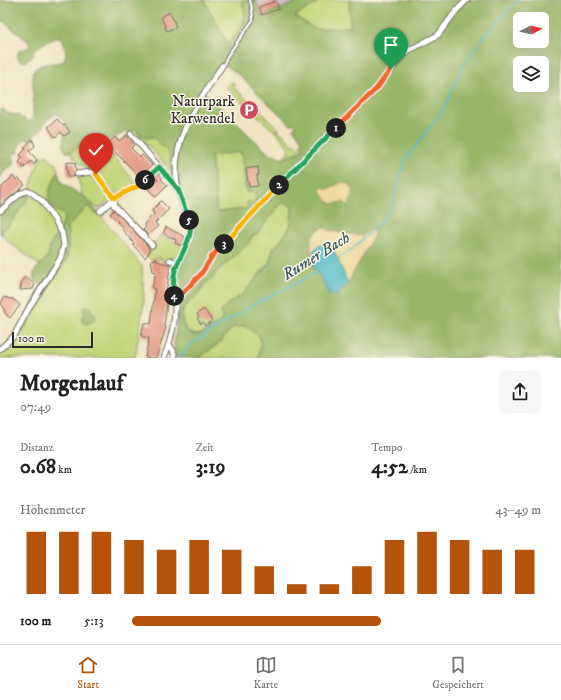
<!DOCTYPE html>
<html lang="de">
<head>
<meta charset="utf-8">
<style>
  :root { --surface:#fff; --page:#f6f6f6; --text:#222; --muted:#767676; --line:#e0e0e0; --accent:#b45309 }
  body { margin:0; font-family:"IM FELL DW Pica",serif; background:var(--page); color:var(--text); height:100vh; display:flex; flex-direction:column; font-size:15px; white-space:nowrap }
  * { box-sizing:border-box; margin:0 }
  p { font-size:13px; color:var(--muted) }
  .icon { flex:none; width:22px; height:22px; fill:none; stroke:currentColor; stroke-width:2; stroke-linecap:round; stroke-linejoin:round }
  .map { position:relative; height:358px; overflow:hidden }
  .side { display:flex; flex-direction:column; background:var(--surface); flex:1 }
  .side>* { flex:none }
  .needle { width:26px; rotate:83deg }
  .tools { position:absolute; left:513px; top:12px; display:grid; gap:8px }
  .tools a { display:grid; place-items:center; width:36px; height:36px; border-radius:6px; background:var(--surface); box-shadow:0 4px 16px #0002; font-size:20px }
  .scale { position:absolute; left:12px; bottom:10px; width:81px; box-sizing:border-box; padding-left:4px; border:2px solid #2b2b2b; border-top:0; font-size:11px; line-height:14px; white-space:nowrap; color:#2b2b2b; -webkit-text-stroke:3px #fcf5e5; paint-order:stroke }
  .pin { position:absolute; display:grid; place-items:center; width:34px; height:34px; color:#fff; margin:-41px -17px; border-radius:50% 50% 50% 0; rotate:-45deg; box-shadow:0 0 4px #0007 }
  .pin .icon { rotate:45deg }
  .km { position:absolute; width:20px; height:20px; margin:-10px; border-radius:50%; background:#222; color:#fff; font-size:11px; line-height:20px; text-align:center }
  .round { display:grid; place-items:center; flex:none; width:42px; height:42px; border-radius:6px; background:var(--page) }
  .headline { display:flex; align-items:center; justify-content:space-between; height:68px; padding:0 20px }
  h1 { font-size:22px; font-weight:700; line-height:30px }
  .stats { display:grid; grid-template-columns:repeat(3,1fr); gap:6px; height:68px; padding:4px 20px }
  .stats div { display:grid; align-content:center }
  .stats b { font-size:20px; font-weight:700 }
  .stats small { font-size:11px; font-weight:400 }
  .stats p { font-size:11px }
  .chart { height:112px; padding:8px 20px }
  .chart p { display:flex; justify-content:space-between }
  .chart svg { width:100%; height:72px; margin-top:4px; stroke:var(--accent); stroke-width:6 }
  ul { padding:0 20px; list-style:none; font-size:13px }
  li { display:grid; grid-template-columns:64px 48px 1fr; align-items:center; height:30px }
  li i { height:10px; border-radius:5px; background:var(--accent) }
  .dock { display:flex; justify-content:space-around; align-items:center; height:56px; border-top:1px solid var(--line); background:var(--surface); font-size:11px; color:var(--muted) }
  .dock a { display:grid; justify-items:center; gap:2px }
  .dock .current { color:var(--accent) }
  .map>svg:first-child { display:block }
  .industrial { fill:#d2bec1 }
  .green { fill:#c1d578; stroke:#768052 }
  .forest { fill:#98b668; stroke:#62704a; fill-rule:evenodd }
  .sand { fill:#eeda9e; stroke:#8c8264 }
  .water { fill:#4cb8c8; stroke:#3c727a }
  .lines { fill:none; stroke-linecap:round; stroke-linejoin:round }
  .stream { stroke:#4cb8c8; stroke-width:1.5 }
  .building { fill:#e39680 }
  .service-casing { stroke:#706c61; stroke-width:4.5 }
  .minor-casing { stroke:#706c61; stroke-width:7 }
  .service { stroke:#fff; stroke-width:2.5 }
  .minor { stroke:#fff; stroke-width:5 }
  .split-1-casing { stroke:#fff; stroke-width:8 }
  .split-2-casing { stroke:#fff; stroke-width:8 }
  .split-3-casing { stroke:#fff; stroke-width:8 }
  .split-4-casing { stroke:#fff; stroke-width:8 }
  .split-5-casing { stroke:#fff; stroke-width:8 }
  .split-6-casing { stroke:#fff; stroke-width:8 }
  .split-7-casing { stroke:#fff; stroke-width:8 }
  .split-1 { stroke:#f0652b; stroke-width:5 }
  .split-2 { stroke:#22a559; stroke-width:5 }
  .split-3 { stroke:#f5b400; stroke-width:5 }
  .split-4 { stroke:#f0652b; stroke-width:5 }
  .split-5 { stroke:#22a559; stroke-width:5 }
  .split-6 { stroke:#22a559; stroke-width:5 }
  .split-7 { stroke:#f5b400; stroke-width:5 }
  .labels { text-anchor:middle; dominant-baseline:central; stroke-width:3; stroke-linejoin:round; paint-order:stroke }
  .poi-label { font-size:15px; fill:#2b2b2b; stroke:#fcf5e5; text-anchor:end }
  .water-label { font-size:16px; font-style:italic; fill:#375c62; stroke:#fcf5e5 }
</style>
</head>
<body>
<div class="map">
<svg width="561" height="358" viewBox="0 0 561 358">
  <rect width="100%" height="100%" fill="#fcf5e5"/>
  <filter id="ink" filterUnits="userSpaceOnUse"><feTurbulence type="fractalNoise" baseFrequency=".025" numOctaves="2"/><feDisplacementMap in="SourceGraphic" scale="8" xChannelSelector="R" yChannelSelector="G"/><feConvolveMatrix kernelMatrix="1 2 1 2 8 2 1 2 1" color-interpolation-filters="sRGB"/></filter>
  <filter id="wash" filterUnits="userSpaceOnUse"><feTurbulence type="fractalNoise" baseFrequency=".012" numOctaves="4" result="noise"/><feDisplacementMap in="SourceGraphic" scale="16" xChannelSelector="R" yChannelSelector="G"/><feGaussianBlur stdDeviation="0.9" result="paint"/><feColorMatrix in="noise" values="0 0 0 0 0 0 0 0 0 0 0 0 0 0 0 0 0 1.4 0 .05"/><feComposite in="paint" operator="in"/></filter>
  <g filter="url(#wash)">
    <rect width="100%" height="100%" fill="#f0e4c5"/>
    <polygon class="industrial" points="256,0 303,0 261,16"/>
    <g class="green">
      <path d="M204,0h38c5,23 2,26 -12,44l-3,-1z"/>
      <polygon points="322,0 349,0 351,27 315,29 295,16"/>
      <polygon points="230,82 235,84 232,86 280,130 273,130 228,89 227,85"/>
      <polygon points="135,131 146,138 153,137 169,153 175,182 172,180 172,172"/>
      <polygon points="275,131 282,133 293,145 297,145 302,152 293,154 281,160 278,156 282,157 287,155 289,147"/>
      <polygon points="103,143 138,186 113,196 101,207 97,208 82,195 78,177 86,174 87,171 84,166 77,162 71,152 79,146"/>
      <polygon points="241,152 246,192 255,191 256,201 247,202 248,209 217,212 211,155"/>
      <polygon points="47,155 51,161 57,164 58,172 50,189 58,210 65,216 59,231 53,240 48,256 43,262 39,265 9,242 2,234 3,229 9,225 30,196 31,185 41,156 44,157"/>
      <path d="M283,203h3l6,3 -1,19 -8,13 -10,11 -4,14 -26,31 -16,10c-2,5 -3,13 -6,17 -2,2 -5,4 -8,5 -10,8 -19,14 -28,1 -2,-3 -4,-7 -3,-11 1,-15 18,-19 22,-32l7,-4 7,-10 21,-18 9,-8 4,-8 5,-2 22,-28z"/>
      <polygon points="87,206 96,214 99,214 142,266 144,301 135,358 0,358 3,350 2,348 29,321 31,312 34,311 41,298 66,261 68,253 65,230"/>
      <polygon points="160,235 182,246 177,258 172,256 169,264 162,261 163,259 158,259 158,257 157,259 151,260 147,256"/>
      <path d="M246,326c18,13 16,11 12,32h-60l20,-14 15,-17z"/>
    </g>
    <g class="forest">
      <path d="M0,0h204l24,44 15,-18 2,-11 -3,-15h14l5,16 42,-16h19l-27,16 20,13 35,-2 -1,-27h212v358h-303l3,-16 -2,-6 -13,-10 -13,1 -15,17 -20,14h-23l-1,-13 4,-34 -2,-32 2,-8 16,-35 1,-7 -13,-39 -2,-5 -7,-6 -1,-15 -3,-11 -16,-16 -7,1 -11,-7 -10,1 -22,11 -24,3 -8,6h-5l-3,-6 1,-10 6,-5 -13,-18 -10,7 -8,12 -10,9 -3,-3 -7,7 -2,8h-5l2,6 -2,7 -6,3 -6,9v-68l3,-1 6,5 8,1 10,6h3l3,-4v-46c13,-15 37,1 32,-23 -1,-4 -1,-8 -4,-11h-3l-12,5 -11,7 -3,7 -8,6 -5,-2 -2,-4 2,-5 11,-4 -1,-5 -29,-23zM520,19h22v22h-22zM221,62l18,13 52,50 2,-2 3,3 -3,2 10,14 -3,2 4,6 -11,4 -11,6 -7,-6 -4,2 -68,-65zM520,63h22v22h-22zM241,152l5,40 9,-1 1,10 -9,1 1,6 -31,4 -6,-56zM337,185l17,6c-5,11 -12,12 -22,13l-10,-18 5,3zM283,203h3l6,3 -1,19 -8,13 -10,11 -4,15 -26,30 -16,10 -6,8 1,8c-9,7 -21,20 -33,13 -3,-2 -5,-7 -6,-10 -6,-19 16,-24 21,-39l7,-4 7,-10 21,-18 9,-8 4,-8 5,-2 22,-28zM324,227l5,3 33,6 13,-3 -27,50 -29,-8 -8,-12z"/>
      <path d="M58,172l3,10 27,18 11,14h-3l-9,-8 -20,22c6,31 -9,44 -25,69 -4,5 -5,12 -11,15l-2,9 -7,12 -5,-1 25,-47 -8,-5c-3,-17 18,-16 15,-33l10,-16 6,-14c-5,-6 -5,-4 -10,-7 -14,-7 -1,-30 3,-38z"/>
      <polygon points="24,193 29,194 30,196 9,225 3,229 2,234 0,234 0,214 20,196"/>
      <polygon points="85,306 90,307 91,311 96,314 95,320 87,324 82,322 81,318 85,314 83,309"/>
    </g>
    <g class="sand">
      <path d="M341,182l8,2 5,7c-3,6 -3,10 -6,15l-4,-4 -12,2 -6,-4 -7,-12 3,-2 5,3 10,-4z"/>
      <polygon points="324,227 329,230 362,236 370,229 375,233 348,283 337,295 329,294 319,275 311,263 311,238 319,229"/>
    </g>
    <polygon class="water" points="322,244 333,248 348,283 337,295 329,294 319,275 311,263 314,249"/>
    <g class="lines">
      <g class="stream">
        <polyline points="338,259 352,249 381,222 392,207 400,176 406,159 444,109 463,66 478,44 510,8 519,0"/>
        <polyline points="179,358 190,345 234,317 251,306 318,272"/>
      </g>
    </g>
    <g id="blocks">
      <g class="building">
        <polygon points="276,1 279,9 262,15 259,7"/>
        <polygon points="170,12 176,27 167,31 161,17"/>
        <polygon points="57,119 63,126 65,125 70,132 64,136 61,132 55,137 48,127"/>
        <polygon points="127,135 134,145 131,148 140,157 142,155 152,165 140,177 112,149 111,150 106,146 115,137 119,141"/>
        <polygon points="32,139 35,146 29,151 37,160 34,165 31,161 24,168 19,162 23,157 20,155 26,149 24,148"/>
        <polygon points="72,162 75,163 76,170 73,174 74,177 68,177 66,163"/>
        <polygon points="258,167 259,175 257,175 258,186 249,187 246,169"/>
        <polygon points="159,173 163,177 161,179 167,186 156,197 148,189 158,180 154,177"/>
        <polygon points="13,176 16,180 18,178 25,185 0,206 0,189"/>
        <polygon points="161,201 169,209 155,223 158,226 148,235 143,230 146,227 144,224 154,214 152,210"/>
        <polygon points="114,210 148,246 150,251 145,258 133,245 134,244 133,242 121,228 122,227 117,222 118,222 110,214"/>
        <polygon points="166,227 185,237 182,246 175,243 176,240 163,233"/>
        <polygon points="157,259 157,261 171,265 166,291 169,292 169,303 167,303 164,326 166,327 163,337 156,358 150,358 145,357 149,338 141,336 144,323 151,324 155,289 152,288 156,272 153,271 151,260"/>
        <polygon points="25,277 35,284 33,289 20,290 22,281"/>
        <polygon points="4,297 10,299 13,299 20,305 10,318 5,313 3,306 1,304"/>
        <polygon points="204,309 212,321 205,326 203,322 201,324 197,318 199,317 197,314"/>
      </g>
    </g>
  </g>
  <g filter="url(#ink)">
    <use href="#blocks" fill-opacity="0" stroke="#706c61" stroke-width="1"/>
    <g class="lines">
      <g class="service-casing">
        <polyline id="service" points="223,66 228,55 253,20 252,9 250,0"/>
      </g>
      <g class="minor-casing">
        <g id="minor">
          <polyline points="131,134 178,189"/>
          <polyline points="77,174 91,172 95,174 115,198 100,211"/>
          <polyline points="0,211 21,193 27,191 32,193 42,201 56,222 62,233 64,245 60,259 30,306 14,336 0,349"/>
          <polyline points="152,245 114,205 115,198 138,186 159,167"/>
          <polyline points="170,260 178,263"/>
          <polyline points="175,301 201,274 213,255 307,156 377,88 404,53 438,35 456,11 467,0"/>
          <polyline points="169,345 173,350 175,358"/>
          <path d="M164,358c7,-18 12,-35 11,-55 0,-7 -2,-14 -2,-22 2,-18 15,-32 18,-49v-6c-4,-12 -10,-25 -13,-37 -10,-47 20,-87 44,-123"/>
        </g>
      </g>
      <use href="#service" class="service"/>
      <use href="#minor" class="minor"/>
    </g>
  </g>
  <g class="lines" filter="url(#ink)">
    <g class="split-1-casing">
      <polyline id="split-1" points="336,128 377,88 391,69"/>
    </g>
    <g class="split-2-casing">
      <polyline id="split-2" points="279,185 336,128"/>
    </g>
    <g class="split-3-casing">
      <polyline id="split-3" points="224,244 279,185"/>
    </g>
    <g class="split-4-casing">
      <polyline id="split-4" points="174,296 175,301 201,274 213,255 224,244"/>
    </g>
    <g class="split-5-casing">
      <path id="split-5" d="M174,296c-1,-9 -1,-17 1,-25 5,-18 20,-33 14,-51"/>
    </g>
    <g class="split-6-casing">
      <polyline id="split-6" points="145,180 159,167 178,189 189,220"/>
    </g>
    <g class="split-7-casing">
      <polyline id="split-7" points="96,174 114,198 138,186 145,180"/>
    </g>
    <use href="#split-1" class="split-1"/>
    <use href="#split-2" class="split-2"/>
    <use href="#split-3" class="split-3"/>
    <use href="#split-4" class="split-4"/>
    <use href="#split-5" class="split-5"/>
    <use href="#split-6" class="split-6"/>
    <use href="#split-7" class="split-7"/>
  </g>
  <defs>
    <g id="parking-disc" transform="scale(1)"><circle r="9.5" fill="#d1495b" stroke="#fcf5e5"/><path d="M-3.5-5.5H1a3.5 3.5 0 0 1 0 7H-1V5.5H-3.5ZM-1-3.4V-.6H.8a1.4 1.4 0 0 0 0-2.8Z" fill="#fff"/></g>
  </defs>
  <g fill-rule="evenodd">
    <use href="#parking-disc" x="249" y="110"/>
  </g>
  <g class="labels">
    <g class="poi-label">
      <text x="235" y="101">Naturpark<tspan x="235" dy="17">Karwendel</tspan></text>
    </g>
    <g class="water-label">
      <text transform="translate(316 256) rotate(-32)">Rumer Bach</text>
    </g>
  </g>
</svg>
<div class="tools">
<a><svg class="needle" viewBox="-14 -14 28 28"><path d="M0-13l5 13h-10z" fill="#e53935"/><path d="M0 13l5-13h-10z" fill="#767676"/></svg></a>
<a><svg class="icon" aria-label="layers" viewBox="0 0 24 24"><path d="M12 4l9 5-9 5-9-5zM3 14l9 5 9-5"/></svg></a>
</div>
<div class="scale">100 m</div>
<div class="pin" style="left:391px;top:69px;background:#1e9e55"><svg class="icon" aria-label="arrive" viewBox="0 0 24 24"><path d="M6 21V4h12l-3 4 3 4H6"/></svg></div>
<div class="pin" style="left:96px;top:174px;background:#d93025"><svg class="icon" aria-label="check" viewBox="0 0 24 24"><path d="M5 12l5 5 9-10"/></svg></div>
<b class="km" style="left:336px;top:128px">1</b>
<b class="km" style="left:279px;top:185px">2</b>
<b class="km" style="left:224px;top:244px">3</b>
<b class="km" style="left:174px;top:296px">4</b>
<b class="km" style="left:189px;top:220px">5</b>
<b class="km" style="left:145px;top:180px">6</b>
</div>
<section class="side">
<div class="headline"><div><h1>Morgenlauf</h1><p>07:49</p></div><a class="round"><svg class="icon" aria-label="share" viewBox="0 0 24 24"><path d="M12 15V3M7 8l5-5 5 5M5 13v7h14v-7"/></svg></a></div>
<div class="stats">
<div><p>Distanz</p><b>0.68<small> km</small></b></div>
<div><p>Zeit</p><b>3:19</b></div>
<div><p>Tempo</p><b>4:52<small> /km</small></b></div>
</div>
<div class="chart"><p><span>Höhenmeter</span>43–49 m</p>
<svg viewBox="0 0 160 44" preserveAspectRatio="none"><path d="M5 44V6M15 44V6M25 44V6M35 44V11M45 44V17M55 44V11M65 44V17M75 44V27M85 44V38M95 44V38M105 44V27M115 44V11M125 44V6M135 44V11M145 44V17M155 44V17"/></svg>
</div>
<ul>
<li><b>100 m</b>5:13<i style="width:61%"></i></li>
</ul>
</section>
<nav class="dock">
<a class="current"><svg class="icon" aria-label="home" viewBox="0 0 24 24"><path d="M3 11l9-7 9 7M6 9v11h12V9"/></svg>Start</a>
<a><svg class="icon" aria-label="map" viewBox="0 0 24 24"><path d="M3 6l6-2 6 2 6-2v14l-6 2-6-2-6 2zM9 4v14M15 6v14"/></svg>Karte</a>
<a><svg class="icon" aria-label="saved" viewBox="0 0 24 24"><path d="M7 4h10v16l-5-4-5 4z"/></svg>Gespeichert</a>
</nav>
</body>
</html>
